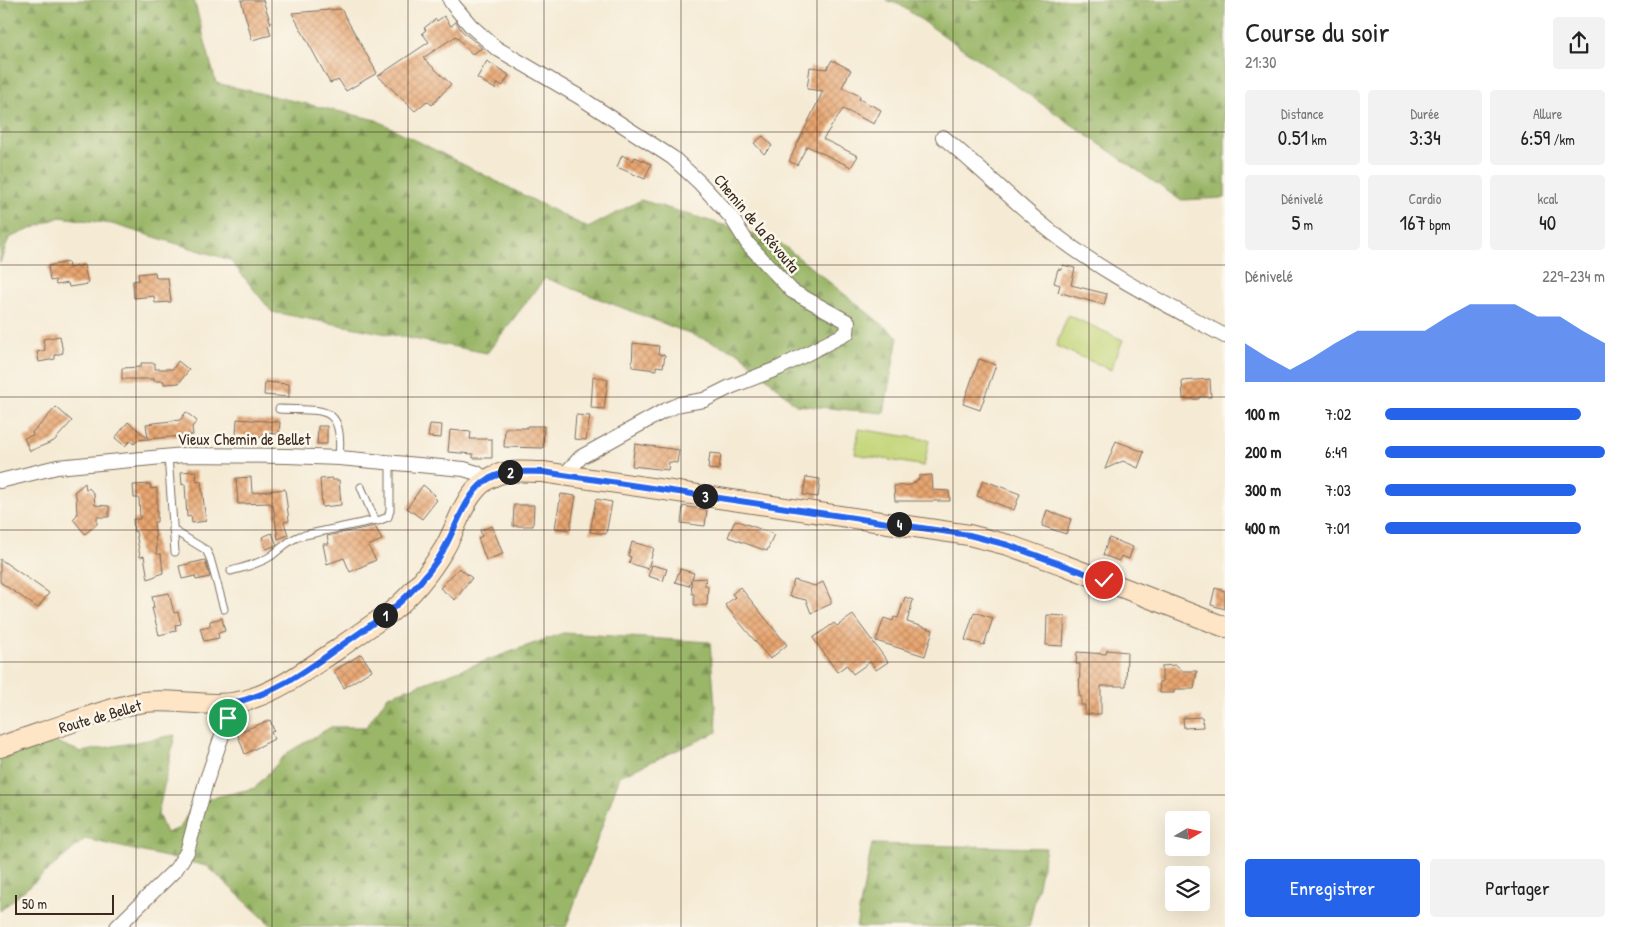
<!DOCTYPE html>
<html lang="fr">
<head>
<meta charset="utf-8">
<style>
  :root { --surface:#fff; --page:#f2f2f2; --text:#222; --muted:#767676; --accent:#2563eb }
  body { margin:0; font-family:"Patrick Hand",sans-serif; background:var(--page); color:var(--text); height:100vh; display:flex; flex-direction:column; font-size:19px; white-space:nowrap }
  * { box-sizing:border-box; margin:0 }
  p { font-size:16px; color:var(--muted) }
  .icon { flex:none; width:28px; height:28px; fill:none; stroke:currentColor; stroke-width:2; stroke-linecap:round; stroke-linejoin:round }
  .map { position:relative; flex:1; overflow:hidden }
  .side { display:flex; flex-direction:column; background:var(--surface); width:400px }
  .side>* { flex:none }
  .needle { width:32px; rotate:81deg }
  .tools { position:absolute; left:1165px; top:811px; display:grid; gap:10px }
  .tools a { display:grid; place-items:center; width:45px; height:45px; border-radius:5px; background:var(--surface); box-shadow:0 5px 20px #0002; font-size:25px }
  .scale { position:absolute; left:15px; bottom:12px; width:99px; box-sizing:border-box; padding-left:5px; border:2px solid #3b2a1e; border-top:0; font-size:14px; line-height:18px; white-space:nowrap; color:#3b2a1e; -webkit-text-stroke:4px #fbf7ec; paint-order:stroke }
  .pin { position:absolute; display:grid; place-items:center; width:42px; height:42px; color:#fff; margin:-21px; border:2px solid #fff; border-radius:50%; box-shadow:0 1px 5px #0007 }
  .km { position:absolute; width:25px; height:25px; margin:-12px; border-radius:50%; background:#222; color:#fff; font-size:14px; line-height:25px; text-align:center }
  .round { display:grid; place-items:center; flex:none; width:52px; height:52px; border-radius:5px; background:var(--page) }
  .summary { display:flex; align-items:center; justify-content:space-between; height:85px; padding:0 20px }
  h1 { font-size:28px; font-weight:600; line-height:38px }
  .stats { display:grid; grid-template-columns:repeat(3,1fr); gap:8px; height:85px; padding:5px 20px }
  .stats div { display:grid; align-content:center; border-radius:5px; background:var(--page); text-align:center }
  .stats b { font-size:21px; font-weight:600 }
  .stats small { font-size:14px; font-weight:400 }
  .stats p { font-size:14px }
  .chart { height:140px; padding:10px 20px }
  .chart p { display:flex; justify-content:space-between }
  .chart svg { width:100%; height:90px; margin-top:5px; fill:var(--accent); opacity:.7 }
  .cta { display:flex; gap:10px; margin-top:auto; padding:10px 20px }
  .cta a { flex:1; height:58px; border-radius:5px; background:var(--accent); color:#fff; font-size:20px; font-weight:600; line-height:58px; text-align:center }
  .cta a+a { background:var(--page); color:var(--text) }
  ul { padding:0 20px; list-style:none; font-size:16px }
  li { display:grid; grid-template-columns:80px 60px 1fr; align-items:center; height:38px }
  li i { height:12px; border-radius:6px; background:var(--accent) }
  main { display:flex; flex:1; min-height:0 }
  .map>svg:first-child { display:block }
  .forest { fill:url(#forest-firs); stroke:#6a7043 }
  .garden { fill:#c3d578; stroke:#7f804b }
  .building { fill:url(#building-cross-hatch) }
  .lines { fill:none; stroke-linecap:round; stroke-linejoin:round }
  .lane-casing { stroke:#7c6e5e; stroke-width:9 }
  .street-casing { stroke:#7c6e5e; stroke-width:16 }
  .secondary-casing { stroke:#7c6e5e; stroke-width:22 }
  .lane { stroke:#fff; stroke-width:7 }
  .street { stroke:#fff; stroke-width:14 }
  .secondary { stroke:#fde5c5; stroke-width:20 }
  .route-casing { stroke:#fff; stroke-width:10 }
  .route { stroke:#2563eb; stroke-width:6 }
  .grid { fill:none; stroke:#3b2a1e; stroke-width:1; stroke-opacity:0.55 }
  .labels { text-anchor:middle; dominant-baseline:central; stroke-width:5; stroke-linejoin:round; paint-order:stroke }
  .street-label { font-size:16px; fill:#3b2a1e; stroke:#fbf7ec }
</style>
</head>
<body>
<main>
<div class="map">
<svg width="1225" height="927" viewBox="0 0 1225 927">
  <defs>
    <pattern id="forest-firs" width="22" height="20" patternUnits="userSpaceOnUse" patternTransform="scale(1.25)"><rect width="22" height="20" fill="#9ab668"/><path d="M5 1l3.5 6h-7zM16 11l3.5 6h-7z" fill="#7f9455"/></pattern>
    <pattern id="building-cross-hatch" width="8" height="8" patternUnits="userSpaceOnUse" patternTransform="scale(1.25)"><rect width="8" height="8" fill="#e8a570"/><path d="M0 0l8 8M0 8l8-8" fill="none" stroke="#bd875b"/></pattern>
  </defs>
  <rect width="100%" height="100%" fill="#fbf7ec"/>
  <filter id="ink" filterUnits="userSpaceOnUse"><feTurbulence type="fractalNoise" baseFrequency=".02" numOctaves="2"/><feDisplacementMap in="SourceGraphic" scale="10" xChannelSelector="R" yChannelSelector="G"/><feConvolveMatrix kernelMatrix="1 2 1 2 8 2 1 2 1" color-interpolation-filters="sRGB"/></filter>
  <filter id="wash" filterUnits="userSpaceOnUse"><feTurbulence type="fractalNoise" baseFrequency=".0096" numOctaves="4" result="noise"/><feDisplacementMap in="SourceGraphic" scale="20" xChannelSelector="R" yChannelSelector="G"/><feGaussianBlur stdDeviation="1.12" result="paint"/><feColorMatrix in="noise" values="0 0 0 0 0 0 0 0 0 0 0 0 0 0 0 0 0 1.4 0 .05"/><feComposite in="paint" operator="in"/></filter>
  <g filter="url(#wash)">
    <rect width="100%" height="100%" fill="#f5ebd5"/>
    <g class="forest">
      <polygon points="0,0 194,0 216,83 376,120 588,228 641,200 779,242 898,337 884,413 796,405 740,353 545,278 487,353 272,312 230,260 112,224 60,217 9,238 0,263"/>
      <polygon points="886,0 1225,0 1225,198 1180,200 900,5"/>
      <polygon points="563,633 710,642 717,732 620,776 566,927 273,927 207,866 85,839 0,911 0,755 54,741 81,752 175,735 158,814 166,833 180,828 194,802 255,788 287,753 331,727 366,727 388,696"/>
      <polygon points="872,844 1046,848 1029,927 856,927"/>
    </g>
    <g class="garden">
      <polygon points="1068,315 1123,340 1111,370 1056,346"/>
      <polygon points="859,429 929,440 924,466 855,454"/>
    </g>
    <g id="blocks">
      <g class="building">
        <polygon points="241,0 263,0 271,24 268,25 271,35 252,40"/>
        <polygon points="341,9 377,73 346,91 339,80 330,83 292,13"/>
        <polygon points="444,16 451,26 456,22 462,31 482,48 472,54 456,36 423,58 451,84 432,105 427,101 415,111 378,76 429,42 422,33 426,30 424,28 436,19 437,21"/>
        <polygon points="832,60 851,70 842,87 860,96 859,99 881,110 874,124 843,109 823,139 858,156 851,167 807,146 797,165 789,161 823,91 807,89 810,67 827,69"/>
        <polygon points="487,61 509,75 503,86 498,83 495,89 477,78"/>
        <polygon points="763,136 772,146 764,154 754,143"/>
        <polygon points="622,155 633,161 635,157 651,164 645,179 617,167"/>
        <polygon points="68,262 69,268 84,265 88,284 69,287 68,283 56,285 55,280 50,281 48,266"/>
        <polygon points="1063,265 1075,268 1071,285 1107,294 1104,305 1058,292 1060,285 1054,283 1058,269 1062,270"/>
        <polygon points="155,272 156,278 168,278 171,302 155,303 154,296 134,298 133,281 139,280 138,274"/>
        <polygon points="60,336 63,353 55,355 55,359 39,362 37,352 45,350 43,339"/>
        <polygon points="633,343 659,346 658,354 665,355 663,367 656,366 656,370 632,367"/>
        <polygon points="979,359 996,365 980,410 963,404"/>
        <polygon points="178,361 189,370 179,383 164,384 164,381 154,381 154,379 122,379 122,368 141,367 141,363 155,363 155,369 173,369"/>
        <polygon points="593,376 608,380 604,409 591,408"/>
        <polygon points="1210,379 1211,397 1199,397 1199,399 1183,399 1182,381"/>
        <polygon points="265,382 289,384 289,397 264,395"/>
        <polygon points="56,407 72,421 54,441 30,451 24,438 33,435 32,432 40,425"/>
        <polygon points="186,412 197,421 192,427 193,435 137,440 134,444 130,441 125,446 115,438 128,422 148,438 146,424 180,420"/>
        <polygon points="576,415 590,416 586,440 574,439"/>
        <polygon points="237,419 280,422 279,434 263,433 262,438 236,435"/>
        <polygon points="430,424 442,425 441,438 428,437"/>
        <polygon points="318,426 327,426 327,444 317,444"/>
        <polygon points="527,426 544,426 543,448 504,447 505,428 527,428"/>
        <polygon points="450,430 471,432 470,439 492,439 492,458 473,458 473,454 448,452"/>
        <polygon points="1116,441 1144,452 1138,468 1123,461 1105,469"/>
        <polygon points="635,444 679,450 677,463 669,462 668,470 632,466"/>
        <polygon points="710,453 721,454 719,470 708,469"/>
        <polygon points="196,471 197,482 201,481 206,521 192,523 191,516 187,517 185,484 182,485 181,472"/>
        <polygon points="932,475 933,490 949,491 950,501 895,501 894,486 911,485 919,479 919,476"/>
        <polygon points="251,477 252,493 285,489 289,521 284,522 288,535 278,539 273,505 271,505 270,503 238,504 236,478"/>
        <polygon points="806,477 820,479 818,497 803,495"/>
        <polygon points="332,478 332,480 339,480 341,505 322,507 320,479"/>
        <polygon points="983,480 1020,494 1014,510 977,496"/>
        <polygon points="85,483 86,490 89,488 94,494 95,505 109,506 109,517 97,517 97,524 85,534 73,519 77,515 76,495 74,492"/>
        <polygon points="150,484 151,489 157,488 157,522 154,522 157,554 161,554 163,573 148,579 144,556 140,557 136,531 134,532 133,519 140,519 139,498 134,498 133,485"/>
        <polygon points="423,485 435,495 434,497 437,500 422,519 407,508"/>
        <polygon points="561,494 576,496 570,530 555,528"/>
        <polygon points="596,499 612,502 606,534 590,532"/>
        <polygon points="514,505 534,505 533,526 513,526"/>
        <polygon points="683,506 707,510 705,526 681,523"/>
        <polygon points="1047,510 1071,519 1066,534 1042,526"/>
        <polygon points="735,520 774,534 767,551 728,537"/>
        <polygon points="375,526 382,540 368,546 376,560 350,572 344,558 327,564 323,544 329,544 327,536"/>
        <polygon points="492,526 503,554 486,560 478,538 482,536 480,530"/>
        <polygon points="272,533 277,545 266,549 262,537"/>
        <polygon points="1109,538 1133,547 1129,559 1121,556 1119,561 1103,555"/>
        <polygon points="632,542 654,548 648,569 629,563 631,557 628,556"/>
        <polygon points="0,559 49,593 38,608 0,582"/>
        <polygon points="205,560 210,577 196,580 195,576 182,579 179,566"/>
        <polygon points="652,565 667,569 663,581 648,576"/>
        <polygon points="459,568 472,578 455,600 440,588"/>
        <polygon points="680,569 694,573 692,579 706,578 705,586 708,586 707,605 694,605 694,594 692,594 691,580 689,586 675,582"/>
        <polygon points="794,580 815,586 823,582 831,600 831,604 811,613 806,600 789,596"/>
        <polygon points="740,587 787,645 770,659 725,605 735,597 732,594"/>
        <polygon points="1215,588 1225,591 1225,609 1211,605"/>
        <polygon points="169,593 174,613 178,612 181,624 175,625 176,631 159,635 152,608 154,608 152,596"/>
        <polygon points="905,597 913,600 907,622 933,630 925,656 876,641 884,618 893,621 894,617 898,618"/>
        <polygon points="974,612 993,618 984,645 965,640"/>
        <polygon points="853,615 888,662 876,670 870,662 853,674 847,665 837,672 813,638 834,623 837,626"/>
        <polygon points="1047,615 1065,616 1063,646 1046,645"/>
        <polygon points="222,618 225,631 218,633 219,638 204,641 200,628 210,626 210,621"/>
        <polygon points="1107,650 1127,652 1126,686 1101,686 1101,714 1085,714 1085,705 1081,705 1081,696 1079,696 1080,664 1076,664 1077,652 1106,654"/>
        <polygon points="361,654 372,670 344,688 334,671"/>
        <polygon points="1175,665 1182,671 1197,671 1194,689 1174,689 1174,693 1160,693 1159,682 1162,682 1162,666"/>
        <polygon points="1202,717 1203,727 1184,728 1183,718"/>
        <polygon points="270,720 274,731 271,732 274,739 245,754 237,733"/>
      </g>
    </g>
  </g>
  <g filter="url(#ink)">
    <use href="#blocks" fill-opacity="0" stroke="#7c6e5e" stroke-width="1"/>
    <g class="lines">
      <g class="lane-casing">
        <g id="lane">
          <path d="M279,409c44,2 65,-6 60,49"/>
          <polyline points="168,456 175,552"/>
          <polyline points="361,487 374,518 378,521 388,517 390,510 390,463"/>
          <polyline points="173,530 206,550 210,558 224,609"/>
          <path d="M231,571c14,-4 28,-7 40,-15 10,-7 17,-16 29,-20l76,-16"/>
        </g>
      </g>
      <g class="street-casing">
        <g id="street">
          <polyline points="450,0 454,6 471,26 496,48 578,96 673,158 699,182 731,217 748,244 792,291 848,322 847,333 779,368 730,387 704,400 680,404 664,411 581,457 564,475"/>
          <path d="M943,137c34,28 66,60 100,88 55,46 119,77 182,111"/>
          <polyline points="0,481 57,467 184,455 287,456 339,458 464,469 477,473 486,480"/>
          <polyline points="117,927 176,869 187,852 206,782 228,718 228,704"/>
        </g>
      </g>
      <g class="secondary-casing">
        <path id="secondary" d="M0,747c25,-9 50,-17 75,-26 23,-7 46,-16 69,-19 37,-4 73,9 109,-4 30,-10 56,-30 82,-47 18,-13 37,-26 56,-39 21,-17 39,-40 53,-63 15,-25 21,-61 50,-73 15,-7 34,-4 49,-4l426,63 39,10 56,20 161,62"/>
      </g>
      <use href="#lane" class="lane"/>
      <use href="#street" class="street"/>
      <use href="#secondary" class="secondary"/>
    </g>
  </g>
  <g class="lines" filter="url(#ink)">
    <g class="route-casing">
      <path id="route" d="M228,718v-14c48,-10 75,-31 114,-59 39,-27 68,-45 96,-86 16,-23 24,-60 46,-77 16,-13 40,-10 59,-10l426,63 39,10 96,35"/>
    </g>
    <use href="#route" class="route"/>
  </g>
  <path class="grid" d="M136,0v927M272,0v927M408,0v927M544,0v927M681,0v927M817,0v927M953,0v927M1089,0v927M0,132h1225M0,265h1225M0,397h1225M0,530h1225M0,662h1225M0,795h1225"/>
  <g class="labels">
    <g class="street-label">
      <text transform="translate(757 223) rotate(50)">Chemin de la Révouta</text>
      <text x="244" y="439">Vieux Chemin de Bellet</text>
      <text transform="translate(100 716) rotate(-16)">Route de Bellet</text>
    </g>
  </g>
</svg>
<div class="tools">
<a><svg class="needle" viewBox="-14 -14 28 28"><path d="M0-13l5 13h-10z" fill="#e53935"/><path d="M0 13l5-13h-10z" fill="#767676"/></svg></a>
<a><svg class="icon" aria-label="layers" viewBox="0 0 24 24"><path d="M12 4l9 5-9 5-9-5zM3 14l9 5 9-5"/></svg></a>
</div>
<div class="scale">50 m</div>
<div class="pin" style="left:228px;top:718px;background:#1e9e55"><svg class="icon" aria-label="arrive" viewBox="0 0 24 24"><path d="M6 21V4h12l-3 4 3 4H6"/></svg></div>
<div class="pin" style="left:1104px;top:580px;background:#d93025"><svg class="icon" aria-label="check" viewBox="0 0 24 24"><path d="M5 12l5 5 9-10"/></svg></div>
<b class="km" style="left:385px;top:615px">1</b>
<b class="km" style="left:510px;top:472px">2</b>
<b class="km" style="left:705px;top:496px">3</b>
<b class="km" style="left:899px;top:524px">4</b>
</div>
<section class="side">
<div class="summary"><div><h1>Course du soir</h1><p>21:30</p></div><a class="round"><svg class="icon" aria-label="share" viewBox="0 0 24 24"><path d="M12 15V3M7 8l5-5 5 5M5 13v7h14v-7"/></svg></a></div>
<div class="stats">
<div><p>Distance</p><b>0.51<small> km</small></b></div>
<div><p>Durée</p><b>3:34</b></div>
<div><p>Allure</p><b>6:59<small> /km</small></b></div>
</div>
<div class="stats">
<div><p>Dénivelé</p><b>5<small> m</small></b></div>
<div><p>Cardio</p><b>167<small> bpm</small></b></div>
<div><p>kcal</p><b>40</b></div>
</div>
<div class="chart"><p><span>Dénivelé</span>229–234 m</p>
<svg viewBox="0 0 160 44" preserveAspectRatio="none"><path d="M0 44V25L10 32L20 38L30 32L40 25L50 19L60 19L70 19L80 19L90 12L100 6L110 6L120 6L130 12L140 12L150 19L160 25V44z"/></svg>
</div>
<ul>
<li><b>100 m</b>7:02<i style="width:89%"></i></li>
<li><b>200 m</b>6:49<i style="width:100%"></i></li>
<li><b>300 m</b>7:03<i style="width:87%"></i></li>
<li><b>400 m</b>7:01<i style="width:89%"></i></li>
</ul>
<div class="cta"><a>Enregistrer</a><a>Partager</a></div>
</section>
</main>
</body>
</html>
